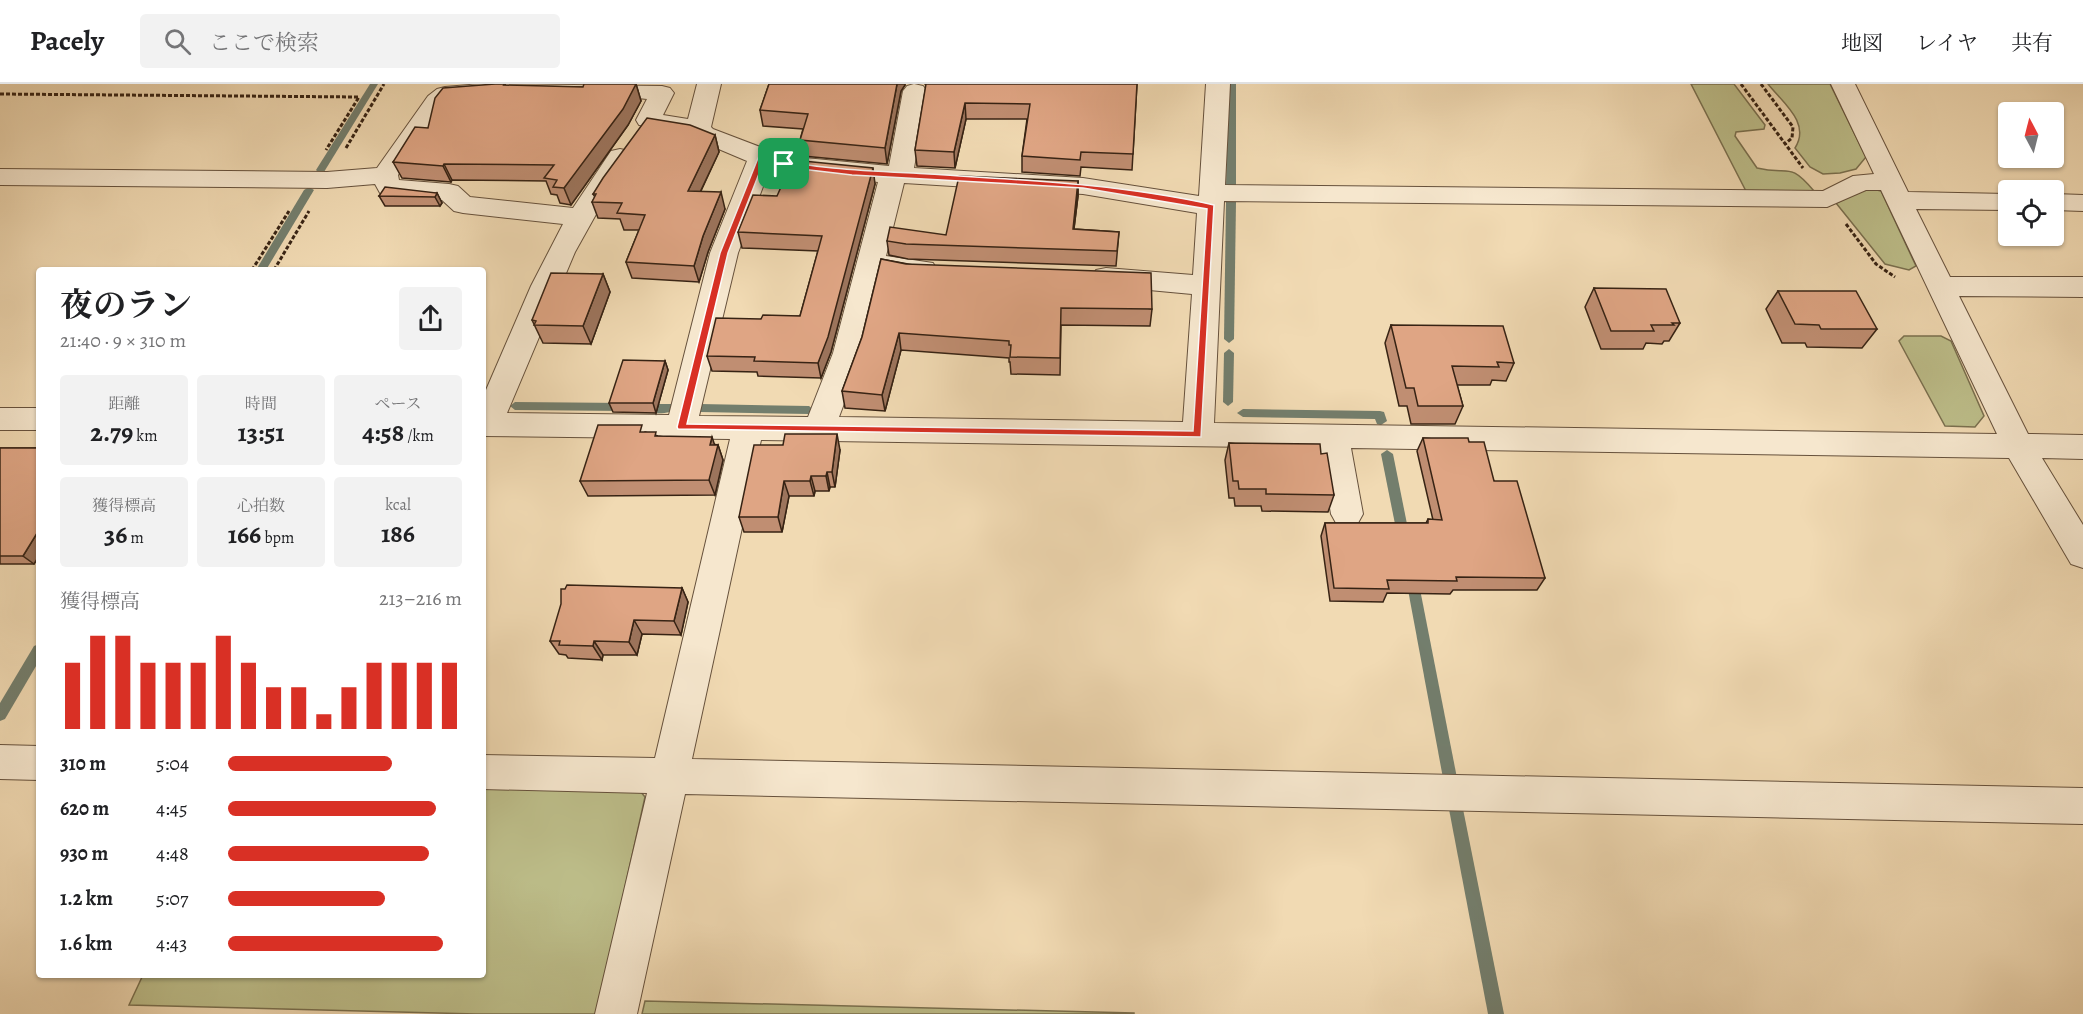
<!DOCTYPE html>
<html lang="ja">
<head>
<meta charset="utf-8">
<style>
  :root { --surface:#fff; --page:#f2f2f2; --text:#202124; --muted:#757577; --line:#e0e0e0; --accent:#d93025 }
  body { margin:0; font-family:Alegreya,"Noto Serif JP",serif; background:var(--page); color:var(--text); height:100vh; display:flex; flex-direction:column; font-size:22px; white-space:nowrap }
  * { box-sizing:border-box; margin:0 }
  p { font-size:20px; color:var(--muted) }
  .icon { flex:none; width:33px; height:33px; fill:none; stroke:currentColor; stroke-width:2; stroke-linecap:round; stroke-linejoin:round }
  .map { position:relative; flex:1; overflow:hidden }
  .sheet { position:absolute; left:36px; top:183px; width:450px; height:711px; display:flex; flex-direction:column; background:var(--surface); border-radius:6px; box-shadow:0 2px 4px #0004 }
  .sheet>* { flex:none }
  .needle { width:39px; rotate:353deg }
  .buttons { position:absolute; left:1998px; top:18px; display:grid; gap:12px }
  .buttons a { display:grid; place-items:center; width:66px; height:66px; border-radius:6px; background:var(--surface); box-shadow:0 2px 4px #0004; font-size:30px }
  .pin { position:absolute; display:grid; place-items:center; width:51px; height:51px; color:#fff; margin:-26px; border-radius:12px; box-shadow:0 3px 9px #0006 }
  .round { display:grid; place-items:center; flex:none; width:63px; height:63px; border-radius:6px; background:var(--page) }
  .head { display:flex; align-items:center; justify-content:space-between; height:102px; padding:0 24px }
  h1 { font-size:33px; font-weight:700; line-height:45px }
  .figures { display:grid; grid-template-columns:repeat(3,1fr); gap:9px; height:102px; padding:6px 24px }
  .figures div { display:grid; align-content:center; border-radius:6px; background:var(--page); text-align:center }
  .figures b { font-size:26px; font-weight:700 }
  .figures small { font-size:16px; font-weight:400 }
  .figures p { font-size:16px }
  .chart { height:168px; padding:12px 24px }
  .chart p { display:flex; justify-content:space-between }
  .chart svg { width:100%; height:108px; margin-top:6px; stroke:var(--accent); stroke-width:6 }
  ul { padding:0 24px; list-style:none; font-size:20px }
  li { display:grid; grid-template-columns:96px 72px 1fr; align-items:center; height:45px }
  li i { height:15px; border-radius:8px; background:var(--accent) }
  header { display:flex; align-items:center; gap:36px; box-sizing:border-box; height:84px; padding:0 30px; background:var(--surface); border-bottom:2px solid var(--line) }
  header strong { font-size:28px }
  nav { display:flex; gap:33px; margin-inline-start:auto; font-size:21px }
  .search { width:420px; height:54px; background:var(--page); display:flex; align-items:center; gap:15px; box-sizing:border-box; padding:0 21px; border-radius:6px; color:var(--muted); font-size:22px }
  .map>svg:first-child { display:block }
  .green { fill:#bdbe8a; stroke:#7a704f; stroke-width:1.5 }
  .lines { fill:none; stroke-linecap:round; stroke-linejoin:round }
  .stream { fill:#737e6d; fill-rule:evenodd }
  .minor-casing { stroke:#66513c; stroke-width:2 }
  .path { stroke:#372314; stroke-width:3; stroke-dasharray:4 2; stroke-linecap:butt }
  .minor { fill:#f6e7ce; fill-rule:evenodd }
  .wall { fill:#c08e72; stroke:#372314; stroke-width:1.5 }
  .shaded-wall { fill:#9c745c; stroke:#372314; stroke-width:1.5 }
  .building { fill:#dfa584; stroke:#372314; stroke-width:1.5 }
  .route { fill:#d93025; stroke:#fff; stroke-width:1.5; fill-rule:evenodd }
</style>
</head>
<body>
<header>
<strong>Pacely</strong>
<div class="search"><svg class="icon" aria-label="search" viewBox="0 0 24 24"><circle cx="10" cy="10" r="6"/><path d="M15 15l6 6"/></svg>ここで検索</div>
<nav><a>地図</a><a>レイヤ</a><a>共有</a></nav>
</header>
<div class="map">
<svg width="2083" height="930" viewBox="0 0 2083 930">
  <rect width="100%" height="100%" fill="#f1dab3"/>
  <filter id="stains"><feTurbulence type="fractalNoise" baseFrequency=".00333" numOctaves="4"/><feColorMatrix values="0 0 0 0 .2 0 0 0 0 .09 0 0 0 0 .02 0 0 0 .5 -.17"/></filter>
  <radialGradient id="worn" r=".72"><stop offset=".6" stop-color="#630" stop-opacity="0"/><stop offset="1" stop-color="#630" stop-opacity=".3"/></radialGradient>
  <g class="green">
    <path d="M1691,0h43l31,41 -1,4 -28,3 -1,4 22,32c32,8 31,-8 57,23l-2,3 -64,1z"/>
    <path d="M1768,0h62l36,73 -10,12 -16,4 -17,1 -13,-7 -15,-19c16,-25 -12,-45 -27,-64z"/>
    <polygon points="1868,104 1881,107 1916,182 1909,186 1885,180 1836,119"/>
    <polygon points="1904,252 1941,252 1951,257 1984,332 1975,343 1945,342 1899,257"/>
    <polygon points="483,700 636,702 645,713 597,930 476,930 129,921 143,891 483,891"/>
    <polygon points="645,917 1134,929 1134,930 642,930"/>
  </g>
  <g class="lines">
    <g class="stream">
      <polygon points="370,0 378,0 324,88 318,88 316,86"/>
      <polygon points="1228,0 1236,0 1236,102 1231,105 1226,102"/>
      <polygon points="309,103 314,106 266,186 256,186 304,106"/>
      <polygon points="1231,115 1236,118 1234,255 1229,259 1224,255 1226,118"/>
      <polygon points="1229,265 1234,269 1233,318 1228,322 1223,318 1224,269"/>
      <polygon points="515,318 626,319 631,323 626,327 515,326 510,322"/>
      <path d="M644,320h29l5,4c-7,7 -32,7 -39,0z"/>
      <polygon points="700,320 809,322 814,326 809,330 700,328 695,324"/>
      <polygon points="1243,325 1380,327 1384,328 1387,337 1381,341 1377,340 1375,335 1243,333 1237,329"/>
      <polygon points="1387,366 1393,370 1410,455 1408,458 1400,458 1398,455 1381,370"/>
      <polygon points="1412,490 1416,491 1418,495 1457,694 1455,699 1450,700 1445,699 1443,694 1406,495 1408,491"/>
      <polygon points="39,560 39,577 5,635 0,637 0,619 34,562"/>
      <polygon points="1455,713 1460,715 1462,720 1504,930 1488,930 1448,720 1450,715"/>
    </g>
    <g class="minor-casing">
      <g id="minor">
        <path d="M481,0l181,2 8,2 4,5 -11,22 25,4 9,-35h24l-10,43 2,2 71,27 105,10 14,-75 4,-5 7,-2 9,2 4,5 -13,77 169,10 116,18 7,-112h24l-5,101 598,6 30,-15 21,-2 -43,-90h24l53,108 100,2v16l-92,-1 34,68h133v20l-124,-1 69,138 55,1v24l-41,-1 41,67v43l-12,-4 -62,-106 -658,-10 12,66 -5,9 -11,4 -11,-4 -5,-9 -11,-66 -559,-8 -69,319 1391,29v36l-1398,-30 -48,220h-42l52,-221 -164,-4v-34l172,3 75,-319 -247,-3v-39l48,-111 32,-62 -100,-11 -9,-2 -12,-11 -62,-7 -5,-9 -48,4 -327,-3v-16l327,3 50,-4 51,-72 9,-7 8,-2zM573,7l74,8 -11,21 3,5 51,9 5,5 52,22 -37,92 -41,162 -162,-2 68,-161 34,-61 24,-34 -4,-6 -9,-2 -9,2 -38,57 -103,-11 -12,-11 -9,-2 -50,-4 -1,-5 48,-69 6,-5zM770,84l14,4 94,10 -45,171 -25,64 -109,-1 39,-163zM904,99l179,11 114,19 -4,62 -87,-7 -10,2 -4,7 4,7 10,2 86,8 -9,128 -344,-5 24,-64 19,-79 41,5 10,-2 4,-7 -4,-7 -47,-7zM1866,106h15l116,244 -783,-11 10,-222 603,6z"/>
        <polygon points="2054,110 2083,111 2083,127 2054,126"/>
        <rect x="0" y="324" width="39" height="22"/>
        <polygon points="0,661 39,662 39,696 0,695"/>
      </g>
    </g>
    <g class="path">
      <polyline points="1741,0 1803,84"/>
      <polyline points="1761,0 1793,43 1792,54 1785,60"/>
      <polyline points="0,10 359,13 326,66"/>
      <polyline points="346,64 384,0"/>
      <polyline points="1846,140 1876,180 1895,193"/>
      <polyline points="252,186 289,127"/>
      <polyline points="274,186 309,127"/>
    </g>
    <use href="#minor" class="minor"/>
  </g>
  <g class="wall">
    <polygon points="495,0 505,0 506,2 583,3 636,0 641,17 628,41 571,121 560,119 557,111 551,110 546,97 452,96 451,98 402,94 393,78 428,44"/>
    <polygon points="769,0 905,0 905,1 901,7 887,80 803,72 800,56 803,45 763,42 760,26"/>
    <polygon points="925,0 1137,0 1132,86 1081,83 1080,92 1022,88 1022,72 1027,35 966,35 955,84 917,82 915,66 926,2"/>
    <polygon points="715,51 719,68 701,107 725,125 708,168 699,198 632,194 626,178 639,146 624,146 620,135 598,134 592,118 595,113 593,110"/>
    <polygon points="1078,97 1078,112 1074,145 1119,148 1116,182 908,175 889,171 887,157 946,151"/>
    <polygon points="875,100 831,268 821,294 758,292 757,288 712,287 707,272 761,235 800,232 818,167 742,164 738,148 777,112"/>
    <polygon points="437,109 442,119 440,122 385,122 379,112"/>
    <polygon points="881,175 1152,225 1150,242 1061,241 1060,291 1011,290 1010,278 1009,278 1009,274 901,266 885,327 845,324 842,307 862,253"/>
    <polygon points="603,190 610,208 591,260 543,259 532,236"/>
    <polygon points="1594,204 1680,239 1669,257 1664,257 1662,260 1646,259 1643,265 1601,265 1585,223"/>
    <polygon points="1778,207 1877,245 1862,264 1807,263 1805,259 1782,259 1766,225"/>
    <polygon points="1391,241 1514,279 1506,297 1492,296 1490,301 1457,301 1463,322 1455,340 1411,340 1407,322 1399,322 1385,259"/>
    <polygon points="665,277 668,286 656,329 613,328 609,319"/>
    <polygon points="645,348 658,352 718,361 723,376 715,411 588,412 580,397"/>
    <polygon points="1423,354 1469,358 1494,397 1545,494 1537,506 1453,506 1450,510 1387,509 1383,518 1330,517 1321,452 1325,439 1426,439 1428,435 1433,436 1417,367"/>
    <polygon points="1229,359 1321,370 1334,411 1328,428 1262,427 1261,422 1235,422 1234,414 1229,414 1225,376"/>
    <polygon points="39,361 39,472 34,480 0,480 0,364 37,364"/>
    <polygon points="783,361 840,366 835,403 830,403 829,407 815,407 814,412 789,412 782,448 744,448 739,433"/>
    <polygon points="682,504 688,518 681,551 642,550 637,571 603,571 602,576 568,574 566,571 559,570 550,557"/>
  </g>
  <g class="shaded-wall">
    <polygon points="636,0 641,17 628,41 571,121 564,104"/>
    <polygon points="897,0 905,0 905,1 901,7 887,80 885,64"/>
    <polygon points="965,19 966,35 955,84 954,68"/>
    <polygon points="715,51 719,68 693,123 688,107"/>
    <polygon points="444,80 452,96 451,98 443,82"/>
    <polygon points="873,84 875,100 831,268 821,294 818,279"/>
    <polygon points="1078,97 1078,112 1072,160 1073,145"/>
    <polygon points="721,108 725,125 708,168 699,198 694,182 703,152"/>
    <polygon points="437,109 442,119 440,122 435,113"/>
    <polygon points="603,190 610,208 591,260 583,242"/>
    <polygon points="899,249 901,266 885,327 882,311"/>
    <polygon points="665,277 668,286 656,329 653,319"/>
    <polygon points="837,350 840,366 835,403 832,388"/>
    <polygon points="712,353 716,365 718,361 723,376 715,411 709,396 710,361"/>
    <polygon points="827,388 830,403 829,407 826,392"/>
    <polygon points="811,392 815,407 814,412 810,397"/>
    <polygon points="784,397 789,412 782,448 778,433"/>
    <polygon points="39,446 39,472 34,480 23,472"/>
    <polygon points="682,504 688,518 681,551 674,537"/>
    <polygon points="634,536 642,550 637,571 629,558"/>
    <polygon points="594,557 603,571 602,576 593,562"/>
  </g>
  <g class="building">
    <polygon points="495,0 505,0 504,1 583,3 584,0 636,0 623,25 564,104 553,103 557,96 544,94 554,81 444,80 443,82 393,78 415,43 428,44 435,14 443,4"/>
    <polygon points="769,0 897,0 885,64 800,56 808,30 760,26"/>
    <polygon points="926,0 1137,0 1133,70 1081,68 1080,76 1022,72 1030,20 965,19 954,68 915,66"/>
    <polygon points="647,34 690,41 715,51 688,107 721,108 703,152 694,182 626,178 645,131 617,129 622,119 592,118 596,110 593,110 603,94"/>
    <polygon points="793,76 873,84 828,253 818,279 754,277 755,273 707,272 716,234 761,235 763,231 800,232 822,152 738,148 753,111 777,112"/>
    <polygon points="959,92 1078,97 1073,145 1119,148 1117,167 906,160 887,157 890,143 946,151"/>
    <polygon points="385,103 437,109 435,113 379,112"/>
    <polygon points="881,175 906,180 1151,189 1152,225 1061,224 1060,274 1010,273 1011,261 1009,261 1009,257 899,249 882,311 842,307 862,253"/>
    <polygon points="551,189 603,190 583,242 534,241 536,237 532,236"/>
    <polygon points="1594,204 1666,205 1680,239 1672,239 1674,241 1651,241 1654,247 1611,247"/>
    <polygon points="1778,207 1856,207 1877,245 1821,245 1819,241 1795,240"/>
    <polygon points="1391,241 1503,242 1514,279 1497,278 1499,283 1452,282 1463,322 1418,322 1414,304 1406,304"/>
    <polygon points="623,276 665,277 653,319 609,319"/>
    <polygon points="598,341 642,341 640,348 656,348 655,352 712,353 710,361 718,361 709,396 580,397"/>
    <polygon points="785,350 837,350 832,388 827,388 826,392 811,392 810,397 784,397 778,433 739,433 754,361 783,361"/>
    <polygon points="1423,354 1468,354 1469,358 1484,358 1494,397 1517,397 1545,494 1456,493 1457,497 1387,496 1389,505 1334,504 1325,439 1428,439 1428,435 1442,436"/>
    <polygon points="1229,359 1320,360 1321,370 1327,369 1334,411 1266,410 1266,405 1239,405 1238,397 1233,397"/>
    <polygon points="39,361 39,446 23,472 0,472 0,364 37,364"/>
    <polygon points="567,501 682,504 674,537 634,536 629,558 594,557 593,562 559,561 560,557 550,557 561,520 561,505 565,505"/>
  </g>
  <path class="route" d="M761,72c55,14 112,15 168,18 95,6 191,10 285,31l-13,232 -523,-8 -1,-2 43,-174 38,-95zM764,77l20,6 68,8 231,13 124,21 -14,222 -506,-7 41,-171z"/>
  <rect width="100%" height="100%" filter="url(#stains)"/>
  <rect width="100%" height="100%" fill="url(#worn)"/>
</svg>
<div class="buttons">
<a><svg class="needle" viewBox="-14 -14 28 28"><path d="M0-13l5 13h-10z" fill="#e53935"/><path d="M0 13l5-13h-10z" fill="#757577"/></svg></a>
<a><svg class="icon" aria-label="locate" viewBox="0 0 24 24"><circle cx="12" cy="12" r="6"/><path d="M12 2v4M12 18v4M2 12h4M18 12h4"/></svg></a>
</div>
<div class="pin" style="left:784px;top:80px;background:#1e9e55"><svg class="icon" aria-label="arrive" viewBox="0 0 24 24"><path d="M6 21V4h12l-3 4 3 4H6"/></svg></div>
<section class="sheet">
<div class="head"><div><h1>夜のラン</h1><p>21:40 · 9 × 310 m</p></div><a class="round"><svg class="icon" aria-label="share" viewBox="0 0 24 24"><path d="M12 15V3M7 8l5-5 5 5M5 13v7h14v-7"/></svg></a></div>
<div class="figures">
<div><p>距離</p><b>2.79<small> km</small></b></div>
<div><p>時間</p><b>13:51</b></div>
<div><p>ペース</p><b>4:58<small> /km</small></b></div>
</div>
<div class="figures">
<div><p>獲得標高</p><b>36<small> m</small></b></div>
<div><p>心拍数</p><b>166<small> bpm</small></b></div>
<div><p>kcal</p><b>186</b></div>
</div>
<div class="chart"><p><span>獲得標高</span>213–216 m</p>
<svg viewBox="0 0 160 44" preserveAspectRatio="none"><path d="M5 44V17M15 44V6M25 44V6M35 44V17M45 44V17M55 44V17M65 44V6M75 44V17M85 44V27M95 44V27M105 44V38M115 44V27M125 44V17M135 44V17M145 44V17M155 44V17"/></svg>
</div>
<ul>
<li><b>310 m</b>5:04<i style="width:70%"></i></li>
<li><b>620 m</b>4:45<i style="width:89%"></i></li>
<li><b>930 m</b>4:48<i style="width:86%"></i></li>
<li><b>1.2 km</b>5:07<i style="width:67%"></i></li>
<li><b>1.6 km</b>4:43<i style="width:92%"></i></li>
</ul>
</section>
</div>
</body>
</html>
